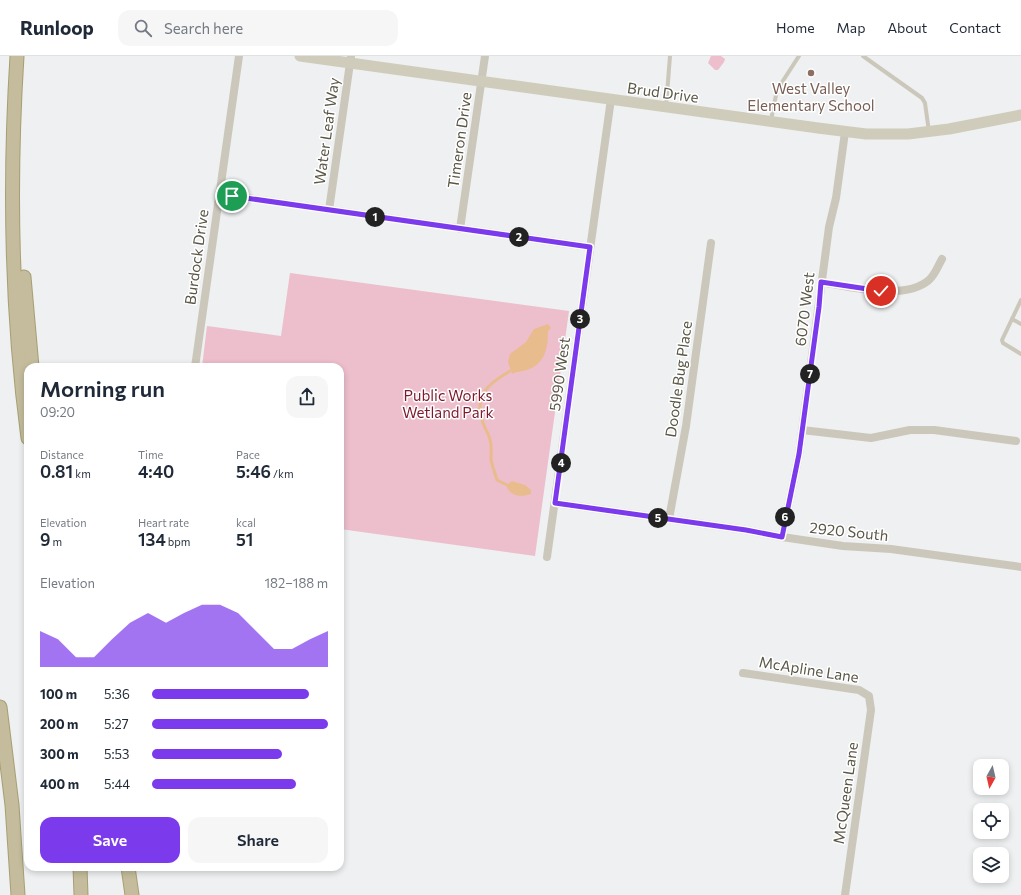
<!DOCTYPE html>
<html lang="en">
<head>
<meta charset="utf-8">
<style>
  :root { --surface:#fff; --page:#f6f6f7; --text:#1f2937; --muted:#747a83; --line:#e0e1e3; --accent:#7c3aed }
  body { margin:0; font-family:Commissioner,sans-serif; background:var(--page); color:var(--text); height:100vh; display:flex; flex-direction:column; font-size:15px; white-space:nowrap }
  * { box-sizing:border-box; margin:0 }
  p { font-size:13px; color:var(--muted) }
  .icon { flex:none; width:22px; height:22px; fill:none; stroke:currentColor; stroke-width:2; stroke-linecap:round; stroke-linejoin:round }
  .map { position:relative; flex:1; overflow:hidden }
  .sheet { position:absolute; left:24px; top:307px; width:320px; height:508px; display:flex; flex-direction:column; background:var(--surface); border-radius:12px; box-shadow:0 2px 6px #0003 }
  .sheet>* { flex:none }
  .needle { width:26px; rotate:188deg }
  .controls { position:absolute; left:973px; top:703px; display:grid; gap:8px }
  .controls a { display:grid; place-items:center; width:36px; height:36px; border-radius:8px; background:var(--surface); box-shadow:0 2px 6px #0003; font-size:20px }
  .pin { position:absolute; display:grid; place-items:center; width:34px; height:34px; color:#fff; margin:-17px; border:2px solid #fff; border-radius:50%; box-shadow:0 1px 4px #0007 }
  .km { position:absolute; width:20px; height:20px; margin:-10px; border-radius:50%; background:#222; color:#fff; font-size:11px; line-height:20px; text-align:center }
  .round { display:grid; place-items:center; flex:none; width:42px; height:42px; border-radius:12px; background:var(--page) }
  .overview { display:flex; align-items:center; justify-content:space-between; height:68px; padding:0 16px }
  h1 { font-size:22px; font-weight:600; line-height:30px }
  .metrics { display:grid; grid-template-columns:repeat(3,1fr); gap:6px; height:68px; padding:4px 16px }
  .metrics div { display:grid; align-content:center }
  .metrics b { font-size:17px; font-weight:600 }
  .metrics small { font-size:11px; font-weight:400 }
  .metrics p { font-size:11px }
  .chart { height:112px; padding:8px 16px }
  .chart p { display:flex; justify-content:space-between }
  .chart svg { width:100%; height:72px; margin-top:4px; fill:var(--accent); opacity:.7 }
  .cta { display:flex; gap:8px; margin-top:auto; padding:8px 16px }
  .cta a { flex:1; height:46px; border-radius:12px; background:var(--accent); color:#fff; font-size:16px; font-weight:600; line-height:46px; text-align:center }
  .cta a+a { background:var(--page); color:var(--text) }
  ul { padding:0 16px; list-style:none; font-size:13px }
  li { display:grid; grid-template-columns:64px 48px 1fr; align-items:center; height:30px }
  li i { height:10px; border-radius:5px; background:var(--accent) }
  header { display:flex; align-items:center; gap:24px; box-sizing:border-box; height:56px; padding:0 20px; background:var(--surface); border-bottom:1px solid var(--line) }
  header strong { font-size:19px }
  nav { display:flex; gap:22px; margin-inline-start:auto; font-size:14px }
  .search { width:280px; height:36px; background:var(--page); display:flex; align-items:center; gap:10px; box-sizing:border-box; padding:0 14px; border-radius:12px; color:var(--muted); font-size:15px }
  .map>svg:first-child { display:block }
  .green { fill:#edbecc }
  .water { fill:#e9bc8d }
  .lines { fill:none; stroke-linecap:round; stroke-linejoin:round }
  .stream { stroke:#e9bc8d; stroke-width:3 }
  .trunk-casing { stroke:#a79f73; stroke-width:15 }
  .service { stroke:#cbc7ba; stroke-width:4 }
  .minor { stroke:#cbc7ba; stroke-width:8 }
  .secondary { stroke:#d0ccbb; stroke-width:11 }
  .trunk { stroke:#c4bc9c; stroke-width:13 }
  .route-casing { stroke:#fff; stroke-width:8 }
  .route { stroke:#7c3aed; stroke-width:5 }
  .education-dot { fill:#8d6e63; stroke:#fff; stroke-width:1.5 }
  .labels { text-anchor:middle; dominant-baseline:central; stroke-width:3; stroke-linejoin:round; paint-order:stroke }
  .education-label { font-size:15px; fill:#785e54; stroke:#fff }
  .street-label { font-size:15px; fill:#5b5747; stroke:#fff }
  .park-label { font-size:15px; fill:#7a1a2c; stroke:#fff }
</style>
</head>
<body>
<header>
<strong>Runloop</strong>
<div class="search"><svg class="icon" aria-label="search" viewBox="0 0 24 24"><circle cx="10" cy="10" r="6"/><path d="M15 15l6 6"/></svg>Search here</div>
<nav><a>Home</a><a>Map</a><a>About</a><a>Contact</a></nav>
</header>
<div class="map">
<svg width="1021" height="839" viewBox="0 0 1021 839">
  <rect width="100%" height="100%" fill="#eef0f1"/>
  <g class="green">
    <polygon points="711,0 721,0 725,3 724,6 718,14 715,14 708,7"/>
    <polygon points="290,217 569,255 535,500 340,473 340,311 202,311 207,270 281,280"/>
  </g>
  <g class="water">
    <path d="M548,268l3,4 -3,3c0,17 -3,33 -21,39 -5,2 -11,1 -15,4l-4,-12 2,-8 16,-12 8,-13z"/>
    <path d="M512,425l13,4 6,5v4c-9,3 -18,3 -24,-6v-3z"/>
  </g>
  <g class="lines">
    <path class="stream" d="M507,429l-10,-5c-2,-7 -5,-14 -6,-21 0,-7 1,-13 -1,-19 -1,-6 -5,-11 -7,-17 -10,-28 5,-39 27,-52"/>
    <g class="trunk-casing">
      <g id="trunk">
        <path d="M17,0c-8,127 -6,255 11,382"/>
        <polyline points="24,221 32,311"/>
        <polyline points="0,651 12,749 18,839"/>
        <polyline points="80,811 81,839"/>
        <polyline points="128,811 132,839"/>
      </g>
    </g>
    <g class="service">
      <polyline points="863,0 922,42 925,47 929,76"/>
      <polyline points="666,51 670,0"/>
      <polyline points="771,64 777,34 799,0"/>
      <polyline points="1021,244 1012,263 1021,268"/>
      <polyline points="1012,263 1002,284 1003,287 1021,298"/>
    </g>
    <g class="minor">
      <polyline points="219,138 590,191"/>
      <polyline points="329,154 351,0"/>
      <polyline points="460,173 485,0"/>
      <path d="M821,226c29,5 84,19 108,-2 6,-5 9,-14 13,-21"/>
      <polyline points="195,311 239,0"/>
      <polyline points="802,374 871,382 910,374 934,374 1016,385"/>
      <polyline points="555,447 746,474 782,481 843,490 891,493 1021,511"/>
      <polyline points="669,463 686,370 711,187"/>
      <polyline points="782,481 799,398 829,171 836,142 845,76"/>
      <polyline points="547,501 611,43"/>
      <polyline points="743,617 859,634 869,640 871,654 845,839"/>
    </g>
    <polyline class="secondary" points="300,0 818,72 866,78 908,78 949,73 1021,59"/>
    <use href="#trunk" class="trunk"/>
  </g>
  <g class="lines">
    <g class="route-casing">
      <polyline id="route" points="232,140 590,191 555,447 746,474 782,481 799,398 819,251 821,226 881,235"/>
    </g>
    <use href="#route" class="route"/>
  </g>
  <circle class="education-dot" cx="811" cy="17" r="4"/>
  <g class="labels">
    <g class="education-label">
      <text x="811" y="32">West Valley<tspan x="811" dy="17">Elementary School</tspan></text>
    </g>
    <g class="street-label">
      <text transform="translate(663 36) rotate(8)">Brud Drive</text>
      <text transform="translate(326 75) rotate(-82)">Water Leaf Way</text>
      <text transform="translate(459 84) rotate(-82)">Timeron Drive</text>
      <text transform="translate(196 201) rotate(-82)">Burdock Drive</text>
      <text transform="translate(804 253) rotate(-83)">6070 West</text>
      <text transform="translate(559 318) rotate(-82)">5990 West</text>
      <text transform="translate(678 323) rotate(-82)">Doodle Bug Place</text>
      <text transform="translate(849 475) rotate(6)">2920 South</text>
      <text transform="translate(809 613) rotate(9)">McApline Lane</text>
      <text transform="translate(845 737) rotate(-82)">McQueen Lane</text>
    </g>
    <g class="park-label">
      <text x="448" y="339">Public Works<tspan x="448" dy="17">Wetland Park</tspan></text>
    </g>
  </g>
</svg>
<div class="controls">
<a><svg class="needle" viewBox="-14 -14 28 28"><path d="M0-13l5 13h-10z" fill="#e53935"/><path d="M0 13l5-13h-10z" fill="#747a83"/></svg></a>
<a><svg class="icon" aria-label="locate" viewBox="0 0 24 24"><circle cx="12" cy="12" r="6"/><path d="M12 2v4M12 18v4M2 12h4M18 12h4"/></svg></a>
<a><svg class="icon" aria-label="layers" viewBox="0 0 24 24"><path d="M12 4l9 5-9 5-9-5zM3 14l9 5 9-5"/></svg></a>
</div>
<div class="pin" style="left:232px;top:140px;background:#1e9e55"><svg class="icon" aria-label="arrive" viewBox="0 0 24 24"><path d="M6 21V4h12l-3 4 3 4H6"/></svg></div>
<div class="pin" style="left:881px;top:235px;background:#d93025"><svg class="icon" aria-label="check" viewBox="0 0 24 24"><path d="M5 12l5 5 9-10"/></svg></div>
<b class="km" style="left:375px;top:161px">1</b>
<b class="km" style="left:519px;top:181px">2</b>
<b class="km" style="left:580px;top:263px">3</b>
<b class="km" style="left:561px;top:407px">4</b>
<b class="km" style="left:658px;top:462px">5</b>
<b class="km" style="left:785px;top:461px">6</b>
<b class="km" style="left:810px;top:318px">7</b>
<section class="sheet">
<div class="overview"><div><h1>Morning run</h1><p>09:20</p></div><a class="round"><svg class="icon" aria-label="share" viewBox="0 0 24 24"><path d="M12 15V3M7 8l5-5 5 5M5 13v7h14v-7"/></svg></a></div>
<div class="metrics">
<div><p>Distance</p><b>0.81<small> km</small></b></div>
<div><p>Time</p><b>4:40</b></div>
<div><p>Pace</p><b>5:46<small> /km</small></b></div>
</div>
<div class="metrics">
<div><p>Elevation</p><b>9<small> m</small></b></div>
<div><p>Heart rate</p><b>134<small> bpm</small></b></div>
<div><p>kcal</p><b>51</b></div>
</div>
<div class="chart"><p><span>Elevation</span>182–188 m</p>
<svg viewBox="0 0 160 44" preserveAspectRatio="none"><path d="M0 44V22L10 27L20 38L30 38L40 27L50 17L60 11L70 17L80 11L90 6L100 6L110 11L120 22L130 33L140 33L150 27L160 22V44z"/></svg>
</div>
<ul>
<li><b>100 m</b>5:36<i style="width:89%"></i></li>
<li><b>200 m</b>5:27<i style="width:100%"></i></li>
<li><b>300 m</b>5:53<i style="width:74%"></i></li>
<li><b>400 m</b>5:44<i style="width:82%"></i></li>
</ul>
<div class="cta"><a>Save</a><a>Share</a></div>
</section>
</div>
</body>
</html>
